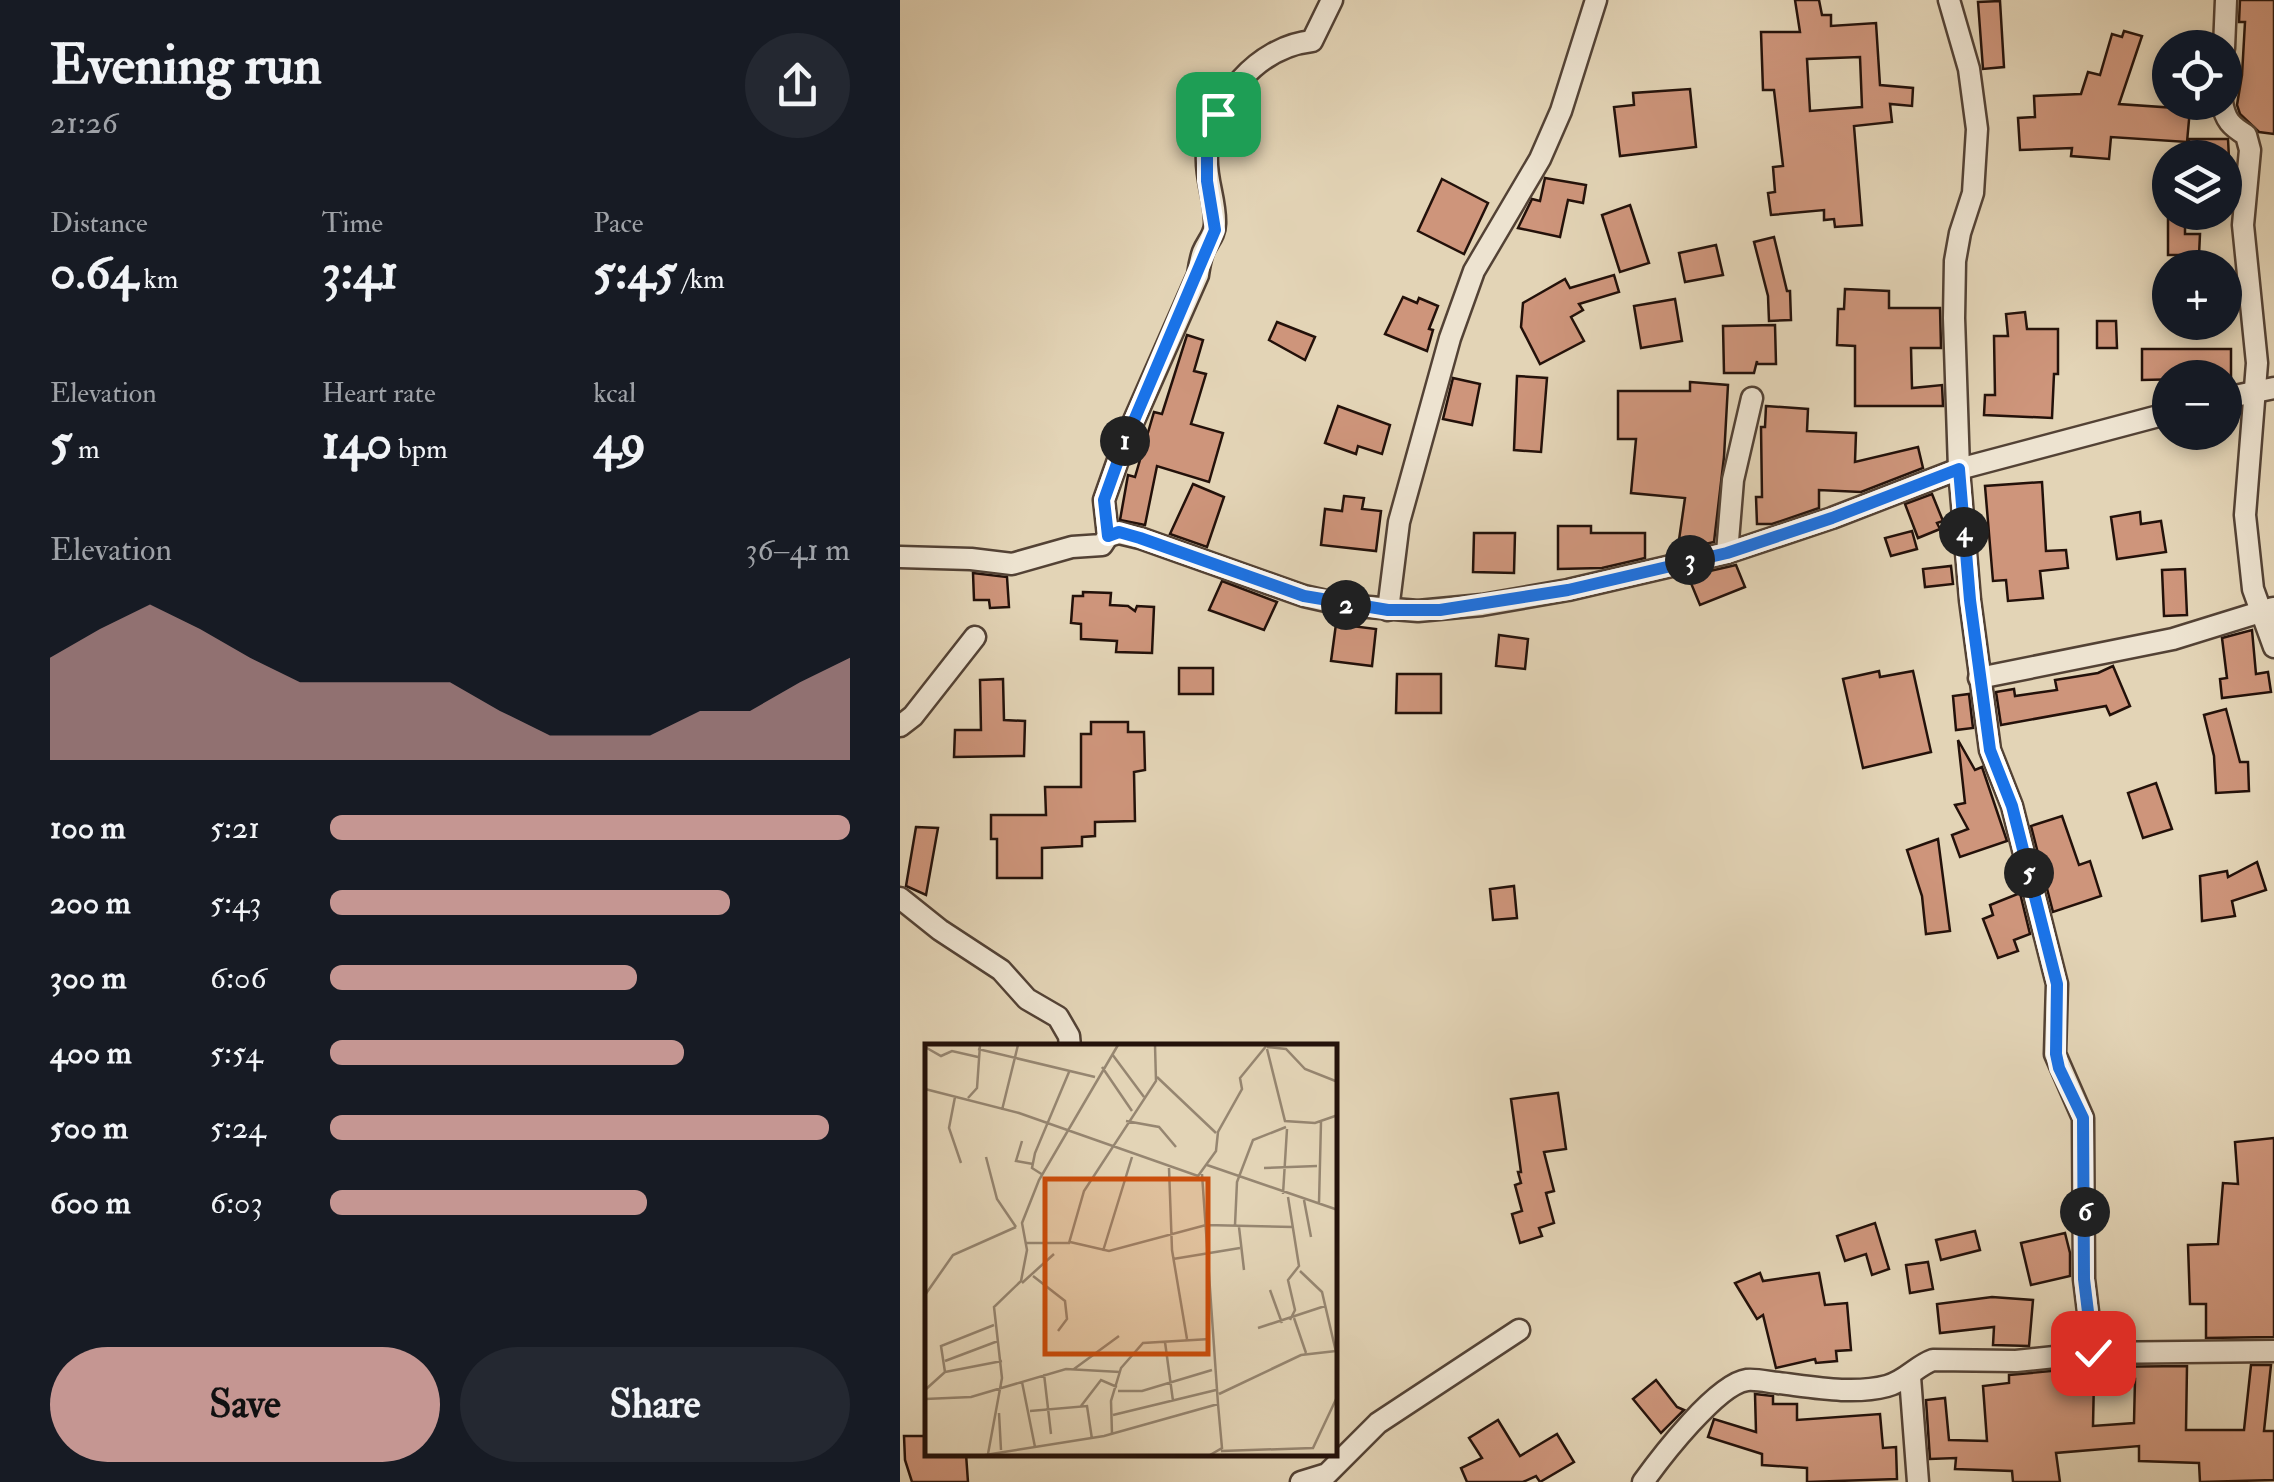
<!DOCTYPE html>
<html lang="en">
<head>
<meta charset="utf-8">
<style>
  :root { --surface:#171b24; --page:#242831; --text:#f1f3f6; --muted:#9ea1a6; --accent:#c59692 }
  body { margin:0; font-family:"IM FELL Double Pica",serif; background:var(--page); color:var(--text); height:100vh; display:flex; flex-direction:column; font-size:38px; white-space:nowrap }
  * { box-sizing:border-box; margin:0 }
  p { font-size:32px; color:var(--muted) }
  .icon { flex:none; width:55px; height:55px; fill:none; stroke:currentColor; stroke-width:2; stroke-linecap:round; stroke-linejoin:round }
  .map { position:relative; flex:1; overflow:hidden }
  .side { display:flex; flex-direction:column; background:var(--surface); width:900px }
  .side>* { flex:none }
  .controls { position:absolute; left:1252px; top:30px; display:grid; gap:20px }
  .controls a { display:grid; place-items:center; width:90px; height:90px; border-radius:50%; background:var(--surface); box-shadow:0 5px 15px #0003; font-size:50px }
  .pin { position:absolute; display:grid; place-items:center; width:85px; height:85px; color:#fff; margin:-42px; border-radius:20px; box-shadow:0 5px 15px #0006 }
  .km { position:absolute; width:50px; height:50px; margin:-25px; border-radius:50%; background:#222; color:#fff; font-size:28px; line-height:50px; text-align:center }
  .round { display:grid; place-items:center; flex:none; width:105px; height:105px; border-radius:52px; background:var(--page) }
  .head { display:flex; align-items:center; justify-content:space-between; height:170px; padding:0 50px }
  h1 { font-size:55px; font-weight:700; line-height:75px }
  .metrics { display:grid; grid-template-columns:repeat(3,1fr); gap:15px; height:170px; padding:10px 50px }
  .metrics div { display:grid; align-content:center }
  .metrics b { font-size:50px; font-weight:700 }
  .metrics small { font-size:28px; font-weight:400 }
  .metrics p { font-size:28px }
  .chart { height:280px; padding:20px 50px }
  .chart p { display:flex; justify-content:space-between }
  .chart svg { width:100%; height:180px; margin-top:10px; fill:var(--accent); opacity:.7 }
  .cta { display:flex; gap:20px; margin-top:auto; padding:20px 50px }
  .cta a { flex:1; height:115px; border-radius:60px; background:var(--accent); color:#111; font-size:40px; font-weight:700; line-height:115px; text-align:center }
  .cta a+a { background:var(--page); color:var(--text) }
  ul { padding:0 50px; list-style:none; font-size:32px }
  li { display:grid; grid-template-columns:160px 120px 1fr; align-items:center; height:75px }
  li i { height:25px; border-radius:12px; background:var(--accent) }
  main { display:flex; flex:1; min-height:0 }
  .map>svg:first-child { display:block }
  .building { fill:#ce957b; stroke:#23110a; stroke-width:2.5; fill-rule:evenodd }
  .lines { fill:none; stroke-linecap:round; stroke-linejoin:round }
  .street-casing { stroke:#534235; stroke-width:25 }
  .street { stroke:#ede3d0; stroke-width:20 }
  .route-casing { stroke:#fff; stroke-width:20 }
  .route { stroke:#1a73e8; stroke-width:12 }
  .inset-road { fill:none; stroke:#968671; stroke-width:2.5 }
  .view { fill:#ca4e0c; fill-opacity:0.15; stroke:#ca4e0c; stroke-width:5 }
  .inset-edge { fill:none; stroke:#23110a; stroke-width:5 }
</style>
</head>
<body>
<main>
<section class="side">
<div class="head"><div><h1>Evening run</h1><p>21:26</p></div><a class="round"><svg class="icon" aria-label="share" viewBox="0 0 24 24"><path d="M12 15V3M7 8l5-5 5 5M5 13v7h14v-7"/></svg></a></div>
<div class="metrics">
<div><p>Distance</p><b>0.64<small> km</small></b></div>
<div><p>Time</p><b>3:41</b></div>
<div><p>Pace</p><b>5:45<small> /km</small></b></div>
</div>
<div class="metrics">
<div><p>Elevation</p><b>5<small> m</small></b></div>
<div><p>Heart rate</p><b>140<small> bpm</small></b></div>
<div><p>kcal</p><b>49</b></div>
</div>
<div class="chart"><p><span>Elevation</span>36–41 m</p>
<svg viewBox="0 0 160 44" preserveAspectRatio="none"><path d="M0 44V19L10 12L20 6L30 12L40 19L50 25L60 25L70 25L80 25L90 32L100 38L110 38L120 38L130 32L140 32L150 25L160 19V44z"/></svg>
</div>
<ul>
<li><b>100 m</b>5:21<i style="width:100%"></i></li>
<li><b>200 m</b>5:43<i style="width:77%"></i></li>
<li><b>300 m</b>6:06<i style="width:59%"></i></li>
<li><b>400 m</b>5:54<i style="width:68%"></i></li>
<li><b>500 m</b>5:24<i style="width:96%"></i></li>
<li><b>600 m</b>6:03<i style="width:61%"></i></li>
</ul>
<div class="cta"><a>Save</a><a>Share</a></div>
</section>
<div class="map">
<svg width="1374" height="1482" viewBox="0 0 1374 1482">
  <rect width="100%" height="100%" fill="#e3d4b6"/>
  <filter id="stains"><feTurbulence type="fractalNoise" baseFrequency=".002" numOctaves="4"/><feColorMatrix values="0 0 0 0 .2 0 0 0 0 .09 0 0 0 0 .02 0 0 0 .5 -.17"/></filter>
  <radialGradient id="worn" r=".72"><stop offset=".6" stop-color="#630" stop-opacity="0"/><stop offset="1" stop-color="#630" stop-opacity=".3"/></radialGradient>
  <g class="building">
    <path d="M895,0h24l3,15h9v11l45,-3 4,62 33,3 -1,18 -22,-2 2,18 -38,4 8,99 -27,2 -1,-8 -10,1v-10l-53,5 -3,-22 7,-1 -2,-25 10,-1 -9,-76h-11l-2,-58h39zM960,57l2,50 -52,4 -3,-52z"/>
    <polygon points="1340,0 1374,0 1374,134 1359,132 1340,114 1337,105 1342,75 1345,22 1339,22"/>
    <polygon points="1100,1 1104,67 1083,69 1078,2"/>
    <polygon points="1224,31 1242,36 1219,104 1290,109 1287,142 1211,137 1209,159 1171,156 1172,148 1120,150 1118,118 1135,117 1134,96 1181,94 1188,72 1200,75 1212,34 1222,37"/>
    <polygon points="790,89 796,147 720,156 714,107 734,105 733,93"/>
    <polygon points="1289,139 1328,139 1329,158 1289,158"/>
    <polygon points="645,178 686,185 683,203 668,200 660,237 618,228 632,199 640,201"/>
    <polygon points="542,179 588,203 564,254 518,231"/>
    <polygon points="1268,192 1270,212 1285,212 1285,234 1300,234 1299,255 1268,255"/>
    <polygon points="730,205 749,263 720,272 702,215"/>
    <polygon points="874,237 887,291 890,291 891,320 869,321 868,296 854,242"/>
    <polygon points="816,245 823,275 785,282 779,253"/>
    <polygon points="714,275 719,292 679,304 683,310 671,317 684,341 640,364 621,327 623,303 665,279 670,288"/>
    <polygon points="945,289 989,291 989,308 1040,308 1041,348 1011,348 1012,388 1042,385 1043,406 955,406 955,346 937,345 938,309 944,309"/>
    <polygon points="503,297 517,303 519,298 538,306 529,329 533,330 527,351 485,334"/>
    <polygon points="775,299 782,341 741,348 734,306"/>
    <polygon points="1125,312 1127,329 1158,329 1158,374 1154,374 1152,418 1084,415 1085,395 1095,395 1094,336 1108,336 1106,314"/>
    <polygon points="1197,321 1216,321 1217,348 1197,348"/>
    <polygon points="377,322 415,337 405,360 369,340"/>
    <polygon points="875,325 876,364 857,364 857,361 854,373 824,373 823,326"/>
    <polygon points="287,335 303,340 294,371 306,374 291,424 323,433 309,482 257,466 245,525 220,520 228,475 235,477 254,412 262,414"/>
    <polygon points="1242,349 1331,349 1331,378 1242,380"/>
    <polygon points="617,376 647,378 641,452 614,450"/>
    <polygon points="553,378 580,384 572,425 543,419"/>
    <polygon points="790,382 828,385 824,457 814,542 788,548 778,547 785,498 731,493 736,439 718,439 718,391 790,391"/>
    <polygon points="438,406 490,425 482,454 458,446 456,454 425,443"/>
    <polygon points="866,406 908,409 907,431 956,433 955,462 1018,447 1023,468 961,492 919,490 919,508 872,524 857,524 856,497 862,497 861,427 865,427"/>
    <polygon points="1142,482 1146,551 1166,550 1168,568 1140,571 1143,598 1108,601 1106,580 1093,581 1085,486"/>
    <polygon points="293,484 324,497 307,547 270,534"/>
    <polygon points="1032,494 1043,521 1037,523 1040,529 1018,538 1005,504"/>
    <polygon points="444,496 464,498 462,509 481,511 476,551 421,545 425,509 442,511"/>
    <polygon points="1240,512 1241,524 1261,521 1266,552 1217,559 1211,517"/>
    <polygon points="658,526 691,526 691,533 745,533 745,558 702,568 658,569"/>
    <polygon points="1012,531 1017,549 991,556 985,538"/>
    <polygon points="574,533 615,533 614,573 573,572"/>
    <polygon points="836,565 845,587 800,605 788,576"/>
    <polygon points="1051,566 1053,584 1025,587 1023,569"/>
    <polygon points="1285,569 1287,615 1264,616 1262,570"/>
    <polygon points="73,573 107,577 109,607 90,608 89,600 74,600"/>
    <polygon points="322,581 377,602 364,630 309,610"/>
    <polygon points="183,592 211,593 210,605 228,606 235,611 237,606 254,607 252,653 216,652 217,641 181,639 181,624 171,623 173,596 183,596"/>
    <polygon points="436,624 476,629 472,666 431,661"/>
    <polygon points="1352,630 1356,674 1368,672 1371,692 1322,698 1320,679 1327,678 1322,638"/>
    <polygon points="599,635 628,639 625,669 596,666"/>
    <polygon points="1213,666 1230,706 1210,715 1206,706 1101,725 1096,692 1114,689 1115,696 1157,690 1155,680 1198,673"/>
    <rect x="279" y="668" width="34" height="26"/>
    <polygon points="979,671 980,677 1013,671 1031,752 963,768 943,679"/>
    <polygon points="497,674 541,674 541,713 496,713"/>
    <polygon points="103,679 104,720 125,721 124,756 54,757 55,730 81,730 80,680"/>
    <polygon points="1069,694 1073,728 1056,730 1053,696"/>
    <polygon points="1326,709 1340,762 1348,762 1349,791 1316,793 1314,756 1304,715"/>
    <polygon points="191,722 228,722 228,732 244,732 245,770 234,772 235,821 195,822 195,836 182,837 182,846 142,848 142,878 97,878 97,839 91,839 91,815 146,815 145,787 181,787 181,734 191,734"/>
    <polygon points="1058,740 1075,770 1082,767 1107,841 1060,857 1052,835 1068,829 1055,805 1065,803"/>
    <polygon points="1256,783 1272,829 1243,838 1228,793"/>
    <polygon points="1162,816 1179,865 1190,861 1201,896 1153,912 1131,826"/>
    <polygon points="16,827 38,828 26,895 6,886"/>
    <polygon points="1038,839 1050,931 1026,934 1022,896 1007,850"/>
    <polygon points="1357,862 1366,890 1332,901 1335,916 1302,921 1300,876 1327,871 1328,877"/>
    <polygon points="614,886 617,918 593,920 590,889"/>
    <polygon points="1120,893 1130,934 1114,940 1118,951 1098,958 1083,919 1093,915 1090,905"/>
    <polygon points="658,1093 666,1149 644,1152 654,1191 646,1193 654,1223 639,1228 642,1236 620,1243 612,1214 622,1211 615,1185 621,1183 618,1172 621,1172 611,1099"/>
    <polygon points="1374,1138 1374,1337 1306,1338 1306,1304 1290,1304 1288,1245 1318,1244 1323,1183 1338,1184 1335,1142"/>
    <polygon points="975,1223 989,1269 972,1275 966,1254 945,1261 937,1236"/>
    <polygon points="1075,1231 1080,1250 1041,1260 1036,1240"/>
    <polygon points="1165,1233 1170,1253 1170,1276 1131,1285 1121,1243"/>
    <polygon points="1028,1262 1033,1289 1010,1293 1006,1265"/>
    <polygon points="860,1273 863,1281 919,1273 925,1305 947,1303 951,1350 936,1351 937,1361 916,1363 915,1359 876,1368 863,1315 857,1319 835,1283"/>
    <polygon points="1092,1297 1133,1300 1129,1346 1093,1345 1094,1327 1040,1333 1037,1304"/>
    <path d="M1351,1365h20l-7,66h10v49l-74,2 -1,-19 -60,-2v-15l-83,7 4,29h-47l-1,-11 -57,-2 1,-11 -26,1 -4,-59 19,-2 4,42 38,1 -4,-55 26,-3v-8l85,-8 93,-1 -1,64h58zM1194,1378l41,1 -1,44 -41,3z"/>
    <polygon points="756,1380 777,1407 784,1410 761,1433 733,1399"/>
    <polygon points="855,1394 873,1396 873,1404 897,1404 897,1420 980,1414 983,1448 996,1447 997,1479 907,1482 907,1468 862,1465 862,1454 808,1437 814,1419 856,1432"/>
    <polygon points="598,1420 620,1456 657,1434 674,1462 640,1482 636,1476 623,1482 567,1482 561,1468 582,1458 569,1438"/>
    <polygon points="4,1436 28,1436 28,1454 66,1454 68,1482 12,1482 5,1460"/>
  </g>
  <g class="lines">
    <g class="street-casing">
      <g id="street">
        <polyline points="1049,0 1069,69 1077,129 1073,193 1060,233 1055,261 1054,318 1059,469 1070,600 1090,750 1112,806 1157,984 1155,1054 1183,1118 1184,1279 1193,1353"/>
        <polyline points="1324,48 1326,0"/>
        <path d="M1322,102c3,18 9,24 24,33l4,15 -7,75 14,138 -12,152 8,74 21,58"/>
        <polyline points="1325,398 1374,388"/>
        <polyline points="208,536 219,533 240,538 404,596 444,605 518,611 582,605 668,590 827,553 932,518 1059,469 1270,413"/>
        <polyline points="827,553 833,480 852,398"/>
        <path d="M0,557l71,2 41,5 60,-17 30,-2 6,-9 -4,-36 20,-57 74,-168c1,-7 2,-15 5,-23 4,-10 12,-17 12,-28 1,-24 -10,-45 -8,-70 6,-54 50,-107 105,-113l20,-41"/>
        <polyline points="488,610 499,522 550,338 574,271 640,159 661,111 696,0"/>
        <polyline points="1079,678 1273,639 1373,608"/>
        <polyline points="0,726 13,716 75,637"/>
        <polyline points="0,898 40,930 101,970 127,999 158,1017 169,1036 170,1047"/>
        <polyline points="1010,1377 1018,1482"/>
        <polyline points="401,1482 427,1474 478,1423 619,1330"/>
        <path d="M743,1482c18,-25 74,-98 104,-102 9,-1 22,2 31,3 34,4 75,12 109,3 19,-5 29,-20 46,-26l83,1 77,-8 181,-2"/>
      </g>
    </g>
    <use href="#street" class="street"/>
  </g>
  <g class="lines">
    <g class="route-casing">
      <polyline id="route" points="318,114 307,153 307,181 315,230 224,444 204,500 208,536 219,532 240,538 404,596 488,610 540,610 668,590 827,553 932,518 1059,469 1070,600 1090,750 1112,806 1157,984 1156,1054 1159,1068 1183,1118 1184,1279 1193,1353"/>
    </g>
    <use href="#route" class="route"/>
  </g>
  <g transform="translate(25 1044)">
    <rect width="412" height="412" fill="#e3d4b6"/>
    <path class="inset-road" d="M0,3l16,9 11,-5 26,6M342,3l19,2 19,20 33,13M53,5l117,28M342,5l18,72 30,2 23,-8M187,10l32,43M177,23l30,44M232,33l59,56M0,45l94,24 179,63 18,-25 2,-19 24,-43 -2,-11 27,-33M30,53l-6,31 12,35M43,54l9,-10 3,-43M77,66l16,-65M201,77l33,6 17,20M97,97l-6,20 17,3M61,113l11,42 19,28M282,121l131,45M244,124l3,82 15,89M339,124l53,-2M118,131l-11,-7 3,-15 34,-81M358,150l4,-65M363,153l11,69 -11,14 7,30 -5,10M379,156l7,37M394,159l2,-81M310,181l2,-43 16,-42 33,-13M314,183l5,43M145,198l39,9 97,-26 87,2M101,199h43l15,-52 72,-110 -1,-36M178,207l29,-94M248,215l67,-11M375,227l22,21 14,60M108,232l32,25 2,18 -9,12M97,239l32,-29M345,246l12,33M0,251l28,-40 63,-28M369,274l12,35M333,284l67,-22M240,298l8,59M20,317l53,-20M149,325l45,-33M20,328l57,-11M119,330l7,60M97,338l13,65M0,346l20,-18 -4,-26 53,-21M193,347h24l70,-21M294,350l82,-39 35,-4M0,355l46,-2 95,-28 54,3M156,362l20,-26 16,7M105,367l57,-5 5,33M74,369l2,37M188,371l103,-25M187,390l-1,-33 10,-33 22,-25 67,-4M296,407l92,-3 25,-53M63,410l14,-76 -8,-71 27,-26 6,-31 -5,-27 17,-43 79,-135M60,411l119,-19 114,-32 -16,-230M285,411l12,-7 -4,-44"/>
    <path class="view" d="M120,135h163v175h-163z"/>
    <rect width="412" height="412" class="inset-edge"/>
  </g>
  <rect width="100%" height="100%" filter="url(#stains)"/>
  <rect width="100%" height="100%" fill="url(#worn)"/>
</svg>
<div class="controls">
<a><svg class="icon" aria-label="locate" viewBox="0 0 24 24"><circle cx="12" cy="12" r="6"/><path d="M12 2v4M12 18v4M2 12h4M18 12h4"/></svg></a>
<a><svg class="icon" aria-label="layers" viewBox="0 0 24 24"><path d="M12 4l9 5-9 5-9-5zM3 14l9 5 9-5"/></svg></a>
<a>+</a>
<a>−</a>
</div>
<div class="pin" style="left:318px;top:114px;background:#1e9e55"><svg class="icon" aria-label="arrive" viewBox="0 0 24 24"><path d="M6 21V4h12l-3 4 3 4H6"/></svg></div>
<div class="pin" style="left:1193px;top:1353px;background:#d93025"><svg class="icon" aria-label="check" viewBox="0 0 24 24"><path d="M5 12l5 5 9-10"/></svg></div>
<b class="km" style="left:225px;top:441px">1</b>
<b class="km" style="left:446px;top:605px">2</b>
<b class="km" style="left:790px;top:560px">3</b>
<b class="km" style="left:1064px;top:532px">4</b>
<b class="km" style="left:1129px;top:873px">5</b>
<b class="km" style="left:1185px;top:1212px">6</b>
</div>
</main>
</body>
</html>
